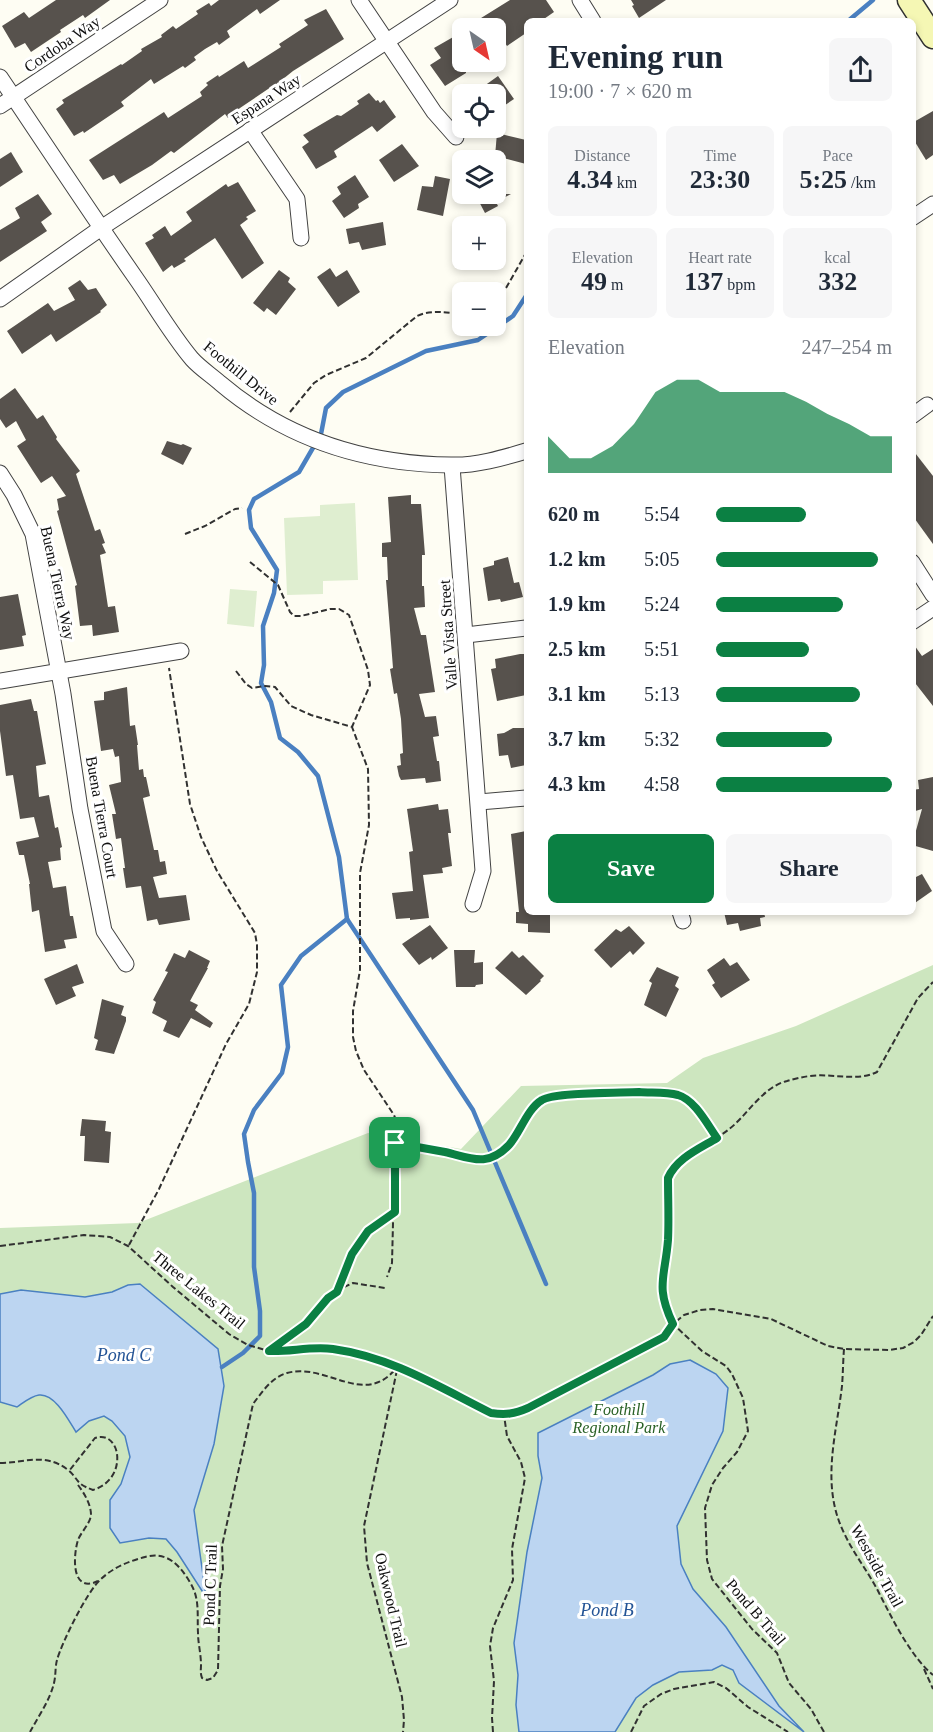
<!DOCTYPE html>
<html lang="en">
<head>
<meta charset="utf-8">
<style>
  :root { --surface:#fff; --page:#f6f6f7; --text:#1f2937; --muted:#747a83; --accent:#0b8043 }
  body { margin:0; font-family:"Times New Roman",serif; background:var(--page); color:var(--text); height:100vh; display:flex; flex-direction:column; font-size:22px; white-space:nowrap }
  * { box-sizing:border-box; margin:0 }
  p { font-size:20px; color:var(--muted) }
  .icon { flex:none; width:33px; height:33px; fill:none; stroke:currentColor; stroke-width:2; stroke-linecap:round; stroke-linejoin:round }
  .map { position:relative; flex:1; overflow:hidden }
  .panel { position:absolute; left:524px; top:18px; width:392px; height:897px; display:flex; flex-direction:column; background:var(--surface); border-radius:9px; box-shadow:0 3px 9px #0003 }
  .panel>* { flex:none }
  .needle { width:39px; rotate:146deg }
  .buttons { position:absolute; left:452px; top:18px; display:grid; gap:12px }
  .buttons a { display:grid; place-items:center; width:54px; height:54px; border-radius:9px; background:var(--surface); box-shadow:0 3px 9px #0003; font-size:30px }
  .pin { position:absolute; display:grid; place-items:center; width:51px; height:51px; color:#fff; margin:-26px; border-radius:12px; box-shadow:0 3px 9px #0006 }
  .round { display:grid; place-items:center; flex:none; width:63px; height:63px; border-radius:9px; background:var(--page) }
  .summary { display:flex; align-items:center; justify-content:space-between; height:102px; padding:0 24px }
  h1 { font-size:33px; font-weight:600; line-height:45px }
  .metrics { display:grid; grid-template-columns:repeat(3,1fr); gap:9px; height:102px; padding:6px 24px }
  .metrics div { display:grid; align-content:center; border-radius:9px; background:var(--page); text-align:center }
  .metrics b { font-size:26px; font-weight:600 }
  .metrics small { font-size:16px; font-weight:400 }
  .metrics p { font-size:16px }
  .chart { height:168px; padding:12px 24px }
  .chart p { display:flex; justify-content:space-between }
  .chart svg { width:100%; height:108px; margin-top:6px; fill:var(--accent); opacity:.7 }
  .button { display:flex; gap:12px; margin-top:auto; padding:12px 24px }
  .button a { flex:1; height:69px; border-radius:9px; background:var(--accent); color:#fff; font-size:24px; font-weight:600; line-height:69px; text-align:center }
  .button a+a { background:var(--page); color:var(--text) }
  ul { padding:0 24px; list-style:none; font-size:20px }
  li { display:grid; grid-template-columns:96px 72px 1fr; align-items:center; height:45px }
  li i { height:15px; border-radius:8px; background:var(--accent) }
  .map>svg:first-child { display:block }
  .green { fill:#cde6bf }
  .pitch { fill:#dfeed0 }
  .water { fill:#bcd5f1; stroke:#4a80c1; stroke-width:1.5 }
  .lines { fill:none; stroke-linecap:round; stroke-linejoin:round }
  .stream { stroke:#4a80c1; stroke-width:4.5 }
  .building { fill:#57524d }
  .street-casing { stroke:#424242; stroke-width:17 }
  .secondary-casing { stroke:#313131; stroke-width:25 }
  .path { stroke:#313131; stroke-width:2; stroke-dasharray:6 3; stroke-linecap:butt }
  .street { stroke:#fff; stroke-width:15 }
  .secondary { stroke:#f5f7b4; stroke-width:22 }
  .route-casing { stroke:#fff; stroke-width:12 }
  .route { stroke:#0b8043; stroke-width:8 }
  .labels { text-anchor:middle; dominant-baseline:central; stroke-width:6; stroke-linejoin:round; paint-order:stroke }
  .street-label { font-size:16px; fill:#0f0f0f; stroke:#fff }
  .park-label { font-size:16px; font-style:italic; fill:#296125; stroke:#fff }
  .water-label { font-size:18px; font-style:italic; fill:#245496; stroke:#fff }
</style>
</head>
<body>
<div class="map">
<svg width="933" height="1732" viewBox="0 0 933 1732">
  <rect width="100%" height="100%" fill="#fefdf3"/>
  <polygon class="green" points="933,965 933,1732 0,1732 0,1228 138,1223 368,1133 461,1149 521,1086 667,1083 703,1058 796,1026"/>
  <g class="pitch">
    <polygon points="355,503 358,580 323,581 323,594 287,595 284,518 320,516 320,505"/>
    <polygon points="230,589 257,591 254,627 227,624"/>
  </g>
  <g class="water">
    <path d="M140,1284l78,65 6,37 -10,58 -20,66 12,87 -29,-45 -11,-13 -17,-1 -29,5 -10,-15v-28l11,-16 9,-27 -5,-21 -13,-15 -8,-5 -15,5 -13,11c-7,-11 -21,-39 -37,-37 -8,1 -16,8 -22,12l-17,-5v-108l21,-4 64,7 27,-5 16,-7z"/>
    <polygon points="690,1360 716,1374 728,1388 723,1431 677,1526 681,1564 693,1589 726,1627 779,1706 804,1732 739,1683 733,1670 722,1665 712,1670 679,1672 653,1685 636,1698 615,1732 519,1732 516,1705 518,1675 514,1643 527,1552 542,1478 538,1456 538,1433 653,1375 670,1364"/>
  </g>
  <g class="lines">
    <g class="stream">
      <polyline points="848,21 873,0"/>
      <polyline points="526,296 513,316 478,340 426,351 343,392 326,408 321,434 299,472 254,499 249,510 251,528 277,570 274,593 263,626 264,665 261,683 271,702 280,738 298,752 318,776 339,857 347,919 473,1110 546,1284"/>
      <polyline points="222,1367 243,1353 260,1336 260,1311 254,1267 254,1193 248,1162 244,1134 254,1110 282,1073 288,1047 281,985 301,956 347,919"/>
    </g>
  </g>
  <g class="building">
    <polygon points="56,0 110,0 85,18 83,15 60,30 61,32 31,52 25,43 15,48 2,26 24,12 29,18"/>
    <polygon points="219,0 280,0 260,14 257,9 227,31 230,37 219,45 217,42 205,49 194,57 196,60 185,68 183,66 154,84 151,79 121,102 124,106 84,133 83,131 74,136 56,109 64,103 62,100 121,64 122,65 142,51 141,49 162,37 161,35 173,26 176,29 198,14 196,11 209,3 211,6"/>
    <polygon points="510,0 546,0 554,12 541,21 526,21 526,33 507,46 495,28 465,28"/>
    <polygon points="631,0 666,0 639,18 632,6 634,5"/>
    <polygon points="326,9 344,39 293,71 283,79 285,81 272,89 271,87 240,108 228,118 225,114 174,153 171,151 152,165 120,184 114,175 103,180 89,160 164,112 168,118 202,96 200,92 208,85 206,83 218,75 219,77 244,61 248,68 281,47 279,44 308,25 304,20"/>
    <polygon points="462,32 462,63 466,68 466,73 445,86 430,65 441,58 434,48"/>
    <polygon points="498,76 514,99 495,112 495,94 473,94"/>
    <polygon points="369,93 376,101 378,100 380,103 384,100 396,117 377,132 372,126 334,151 337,157 316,169 302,147 309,142 303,135 337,115 341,116 359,104 357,101"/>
    <polygon points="933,111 933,155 926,160 912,137 912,123"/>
    <polygon points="497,133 526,140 526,164 495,156"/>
    <polygon points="402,144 419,166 394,182 379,160"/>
    <polygon points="11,152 23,172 0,187 0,159"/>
    <polygon points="355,175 369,197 358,204 359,208 344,218 332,201 341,194 337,187"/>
    <polygon points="435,176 450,179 443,216 417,210 422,186 433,187"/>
    <polygon points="238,182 256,211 246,217 248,219 240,225 264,263 242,279 215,238 184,259 186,261 174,268 172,265 163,272 145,243 154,238 152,235 165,226 171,236 192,221 186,212 226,184 228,187"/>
    <polygon points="38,194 52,214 41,222 47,231 0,262 0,230 20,218 15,208"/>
    <polygon points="475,194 511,194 496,202 498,206 485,213"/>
    <polygon points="383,222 386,245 362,250 359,242 349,244 346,229"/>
    <polygon points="330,268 336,277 347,270 360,292 338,307 317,277"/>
    <polygon points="279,270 290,278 288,282 296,289 276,315 267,308 264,312 253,303"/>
    <polygon points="80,280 88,290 96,288 107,305 100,311 101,312 56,342 51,334 22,354 7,331 48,303 54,311 75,300 68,288"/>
    <polygon points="15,388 37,419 43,415 57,437 56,439 80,471 76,474 95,531 100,529 105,543 102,544 106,553 100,555 108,607 115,606 119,632 93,636 92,625 80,626 75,586 77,585 57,511 59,510 57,499 66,496 52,476 41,483 33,471 17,446 26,440 16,421 6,428 0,419 0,399"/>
    <polygon points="167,441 181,445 183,444 192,448 183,465 161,454"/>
    <polygon points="912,449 933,476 933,544 912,515"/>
    <polygon points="411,495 411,504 421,504 425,555 422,555 422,586 424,586 425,607 414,608 421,635 426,635 435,692 419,694 425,717 436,716 439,736 433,737 437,761 439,761 441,781 426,783 425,778 401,780 399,776 397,766 401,765 400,754 403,753 401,719 397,693 394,694 390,669 393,668 386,580 388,580 387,557 382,557 382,543 391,542 388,497"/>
    <polygon points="508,557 514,583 519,582 523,597 501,602 500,599 488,601 483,568 494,565 494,561"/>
    <polygon points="18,594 26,635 22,636 24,646 0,650 0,597"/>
    <polygon points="912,642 922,656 933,649 933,706 912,679"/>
    <polygon points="520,654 526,654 526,695 497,701 491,669 496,668 495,659"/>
    <polygon points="127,687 130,726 135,725 138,745 137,745 139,770 143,769 144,777 146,777 150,796 143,798 154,850 158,850 160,862 165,861 167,874 153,877 159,898 186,895 190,920 159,925 157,919 147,921 141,886 126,888 123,868 125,868 121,838 116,839 112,814 116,814 109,785 121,782 119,756 115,757 113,749 101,751 94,701 104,700 104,692"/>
    <polygon points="31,699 34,711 37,711 46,764 36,766 39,797 49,795 55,828 58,827 62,847 60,848 61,860 48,862 53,888 66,886 70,916 73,916 77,938 64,940 66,948 45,952 39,910 32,912 29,884 30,884 24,855 19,855 16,842 39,837 34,817 20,819 13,775 6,776 0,731 0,705"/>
    <polygon points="513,728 524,728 526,741 526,765 511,768 508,755 499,756 497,734 504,733"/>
    <polygon points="933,777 933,851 912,845 922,809 912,812 912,790 919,789 918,780"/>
    <polygon points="438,804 439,810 448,809 451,833 448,833 452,866 442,868 443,873 423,875 429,918 410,920 410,918 396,919 392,893 413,891 409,852 413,851 407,809"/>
    <polygon points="526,831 526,912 550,912 550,933 528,932 528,924 516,923 516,912 519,912 511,834"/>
    <polygon points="922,874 932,891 912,905 912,879"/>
    <polygon points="724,912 764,912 765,917 760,918 761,926 740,931 738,923 727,925"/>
    <polygon points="430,925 448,948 432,960 431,957 419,965 402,944"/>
    <polygon points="629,926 645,943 633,955 630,951 611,968 594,950 616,929 621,932"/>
    <polygon points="189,950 210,961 207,968 208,968 190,1001 198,1005 195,1010 213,1023 210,1028 191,1018 179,1038 163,1031 167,1021 152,1013 156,1002 153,1000 168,972 165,971 174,953 185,958"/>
    <polygon points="454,950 475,950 474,963 483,962 483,984 476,985 475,987 456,987"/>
    <polygon points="512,951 519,958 523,955 544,976 540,980 541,981 526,995 495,968"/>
    <polygon points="724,958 730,966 737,962 750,980 721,998 712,985 715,983 707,970"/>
    <polygon points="77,964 84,983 72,987 76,996 56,1005 44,979"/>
    <polygon points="657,967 679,977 675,986 679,989 666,1017 644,1005 652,983 649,981"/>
    <polygon points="102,999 124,1006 121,1015 126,1017 126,1021 114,1054 95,1050 98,1040 94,1038"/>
    <polygon points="82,1119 106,1121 105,1131 111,1132 109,1163 84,1161 85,1136 80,1136"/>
  </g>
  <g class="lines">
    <g class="street-casing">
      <g id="street">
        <polyline points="359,0 434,112 456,137"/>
        <polyline points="580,0 593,21"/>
        <path d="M0,77c45,67 89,134 135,200 19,27 36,57 57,82 8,9 19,16 28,24 66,56 144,81 231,82 24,1 52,-7 75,-14"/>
        <polyline points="0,106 160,0"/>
        <polyline points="250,130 297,199 301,238"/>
        <polyline points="912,218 933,204"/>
        <polyline points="0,299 101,228 450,0"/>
        <polyline points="912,416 927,405"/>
        <polyline points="452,466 483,871 473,904"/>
        <polyline points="0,473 14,495 33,534 63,694 80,809 104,931 126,964"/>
        <polyline points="912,562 933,595"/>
        <polyline points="912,622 933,608"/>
        <polyline points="466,635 526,628"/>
        <polyline points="0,681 181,651"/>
        <polyline points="479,802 526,798"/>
        <polyline points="680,912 683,921"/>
      </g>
    </g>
    <g class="secondary-casing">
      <polyline id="secondary" points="909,0 933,37"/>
    </g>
    <g class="path">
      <polyline points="495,302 502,295 526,253"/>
      <path d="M290,412l24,-29 12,-8 40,-17 51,-42c16,-7 29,-3 45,-2"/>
      <polyline points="185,534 205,526 235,509 242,508"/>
      <polyline points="250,562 278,585 290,612 294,616 301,616 330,609 339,609 349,615 368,670 370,685 352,727"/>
      <polyline points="236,671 246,684 252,688 265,686 275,687 291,706 311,715 352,727 368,769 369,825 360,873 360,970 353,1011 353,1037 356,1051 364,1070 394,1115 398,1125 395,1145 392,1263 387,1277"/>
      <polyline points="395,1143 445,1152 470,1160 484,1160 492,1157 509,1145 524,1122 542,1100 561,1095 639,1092 677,1095 685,1098 701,1115 717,1138"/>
      <polyline points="129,1245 159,1189 226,1044 249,1004 257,972 257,945 255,933 217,871 201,837 190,804 169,668"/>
      <path d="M0,1246l84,-11 26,2 18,9 45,41 56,47 19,11 21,6 62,-2 41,8 43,16 76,40c15,2 23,1 37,-4l124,-64 12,-8 9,-13 11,-9 16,-5 13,-1 58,10 57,27 16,3 45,1 14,-2 11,-6 7,-7 12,-19"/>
      <polyline points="338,1290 352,1254 368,1231 395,1212"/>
      <path d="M844,1349c-1,12 -1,25 -2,37 -6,51 -22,100 3,149 10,21 25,39 35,60 13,25 31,62 53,80"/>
      <polyline points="269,1351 306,1324 329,1298 344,1287 353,1283 385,1288"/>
      <polyline points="397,1370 364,1526 367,1563 402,1697 404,1720 403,1732"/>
      <path d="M0,1463c24,0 45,-11 68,7 12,10 6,13 25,20 36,-11 28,-61 2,-52l-26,33"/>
      <path d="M78,1485c6,8 13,19 13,30 -1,9 -10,17 -13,25 -5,16 -7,54 20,41"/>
      <polyline points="924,1669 933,1689"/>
      <path d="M30,1732c8,-15 20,-32 24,-49 2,-8 1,-16 3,-23 5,-18 30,-68 43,-80 12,-12 29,-19 45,-23 22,-6 35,8 46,27 9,16 6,31 7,49 0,10 3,21 3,32 0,5 -1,7 1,13l5,2 6,-2 5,-8 2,-84 3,-17 -1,-23 31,-142c9,-12 19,-27 34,-31 40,-11 78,36 110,-6"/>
      <polyline points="493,1732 492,1718 494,1681 490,1646 493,1628 513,1580 512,1549 525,1478 521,1462 507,1436 504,1415"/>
      <polyline points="631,1732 644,1706 661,1694 674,1689 714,1682 726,1688 748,1707 788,1732"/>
      <path d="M824,1732l-13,-23 -22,-26 -12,-30 -25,-24 -40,-50 -5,-19 -2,-52 7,-23 11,-17 14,-16 11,-21 -5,-33 -11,-24 -6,-8 -24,-15 -29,-27 -8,-17 -4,-13 7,-51 -1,-65c12,-24 40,-32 61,-48 19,-14 34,-43 59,-49 7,-2 15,-4 23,-5 23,-3 46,6 67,-4l41,-74 15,-16"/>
    </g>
    <use href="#street" class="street"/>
    <use href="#secondary" class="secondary"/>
  </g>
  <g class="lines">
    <g class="route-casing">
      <path id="route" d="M639,1092c12,1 27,0 39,3 17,5 29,29 39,43 -18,11 -40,20 -49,40 0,21 1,42 0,62 -3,38 -13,46 5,84l-9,13 -136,71c-14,6 -22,7 -37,5 -52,-26 -100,-56 -158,-64 -22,-3 -43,3 -64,2l37,-27 22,-26 9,-6 15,-38 16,-23 27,-19v-69c17,3 33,6 50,9 26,6 42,16 64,-7 11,-12 18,-36 33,-45 12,-8 79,-7 97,-8z"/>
    </g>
    <use href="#route" class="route"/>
  </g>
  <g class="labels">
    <g class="street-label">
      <text transform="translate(62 44) rotate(-34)">Cordoba Way</text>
      <text transform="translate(266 99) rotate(-33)">Espana Way</text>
      <text transform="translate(241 373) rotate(39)">Foothill Drive</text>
      <text transform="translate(58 583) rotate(78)">Buena Tierra Way</text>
      <text transform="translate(448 635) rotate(-94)">Valle Vista Street</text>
      <text transform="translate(102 817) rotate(80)">Buena Tierra Court</text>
      <text transform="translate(199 1290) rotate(39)">Three Lakes Trail</text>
      <text transform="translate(877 1566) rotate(61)">Westside Trail</text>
      <text transform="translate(210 1585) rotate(-88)">Pond C Trail</text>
      <text transform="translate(391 1600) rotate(77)">Oakwood Trail</text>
      <text transform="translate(756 1612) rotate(49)">Pond B Trail</text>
    </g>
    <g class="park-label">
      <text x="619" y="1409">Foothill<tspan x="619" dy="18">Regional Park</tspan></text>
    </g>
    <g class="water-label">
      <text x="124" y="1355">Pond C</text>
      <text x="607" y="1610">Pond B</text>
    </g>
  </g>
</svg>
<div class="buttons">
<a><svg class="needle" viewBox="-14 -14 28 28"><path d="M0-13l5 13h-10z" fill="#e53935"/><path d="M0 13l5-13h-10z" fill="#747a83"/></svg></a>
<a><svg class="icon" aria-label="locate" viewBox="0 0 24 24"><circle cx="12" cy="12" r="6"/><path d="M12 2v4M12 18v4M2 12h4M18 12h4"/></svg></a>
<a><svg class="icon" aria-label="layers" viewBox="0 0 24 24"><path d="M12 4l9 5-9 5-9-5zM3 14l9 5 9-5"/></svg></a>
<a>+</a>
<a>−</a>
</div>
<div class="pin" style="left:395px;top:1143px;background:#1e9e55"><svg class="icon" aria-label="arrive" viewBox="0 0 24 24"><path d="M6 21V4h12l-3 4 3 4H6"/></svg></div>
<section class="panel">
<div class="summary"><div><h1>Evening run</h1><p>19:00 · 7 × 620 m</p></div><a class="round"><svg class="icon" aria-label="share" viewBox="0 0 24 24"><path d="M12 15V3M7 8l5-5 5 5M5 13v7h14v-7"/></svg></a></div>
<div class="metrics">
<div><p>Distance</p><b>4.34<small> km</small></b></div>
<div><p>Time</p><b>23:30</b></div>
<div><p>Pace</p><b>5:25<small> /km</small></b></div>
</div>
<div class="metrics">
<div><p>Elevation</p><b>49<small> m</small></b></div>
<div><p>Heart rate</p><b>137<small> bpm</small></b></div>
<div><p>kcal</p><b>332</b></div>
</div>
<div class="chart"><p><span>Elevation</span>247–254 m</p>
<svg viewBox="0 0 160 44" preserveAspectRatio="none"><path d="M0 44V29L10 38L20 38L30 33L40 24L50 11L60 6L70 6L80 11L90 11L100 11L110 11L120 15L130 20L140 24L150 29L160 29V44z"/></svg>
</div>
<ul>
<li><b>620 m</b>5:54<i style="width:51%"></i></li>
<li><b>1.2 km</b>5:05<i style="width:92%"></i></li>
<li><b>1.9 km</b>5:24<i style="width:72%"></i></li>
<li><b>2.5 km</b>5:51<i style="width:53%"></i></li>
<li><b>3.1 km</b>5:13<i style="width:82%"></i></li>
<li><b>3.7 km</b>5:32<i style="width:66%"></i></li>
<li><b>4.3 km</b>4:58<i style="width:100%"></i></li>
</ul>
<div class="button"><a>Save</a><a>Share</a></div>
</section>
</div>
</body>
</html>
